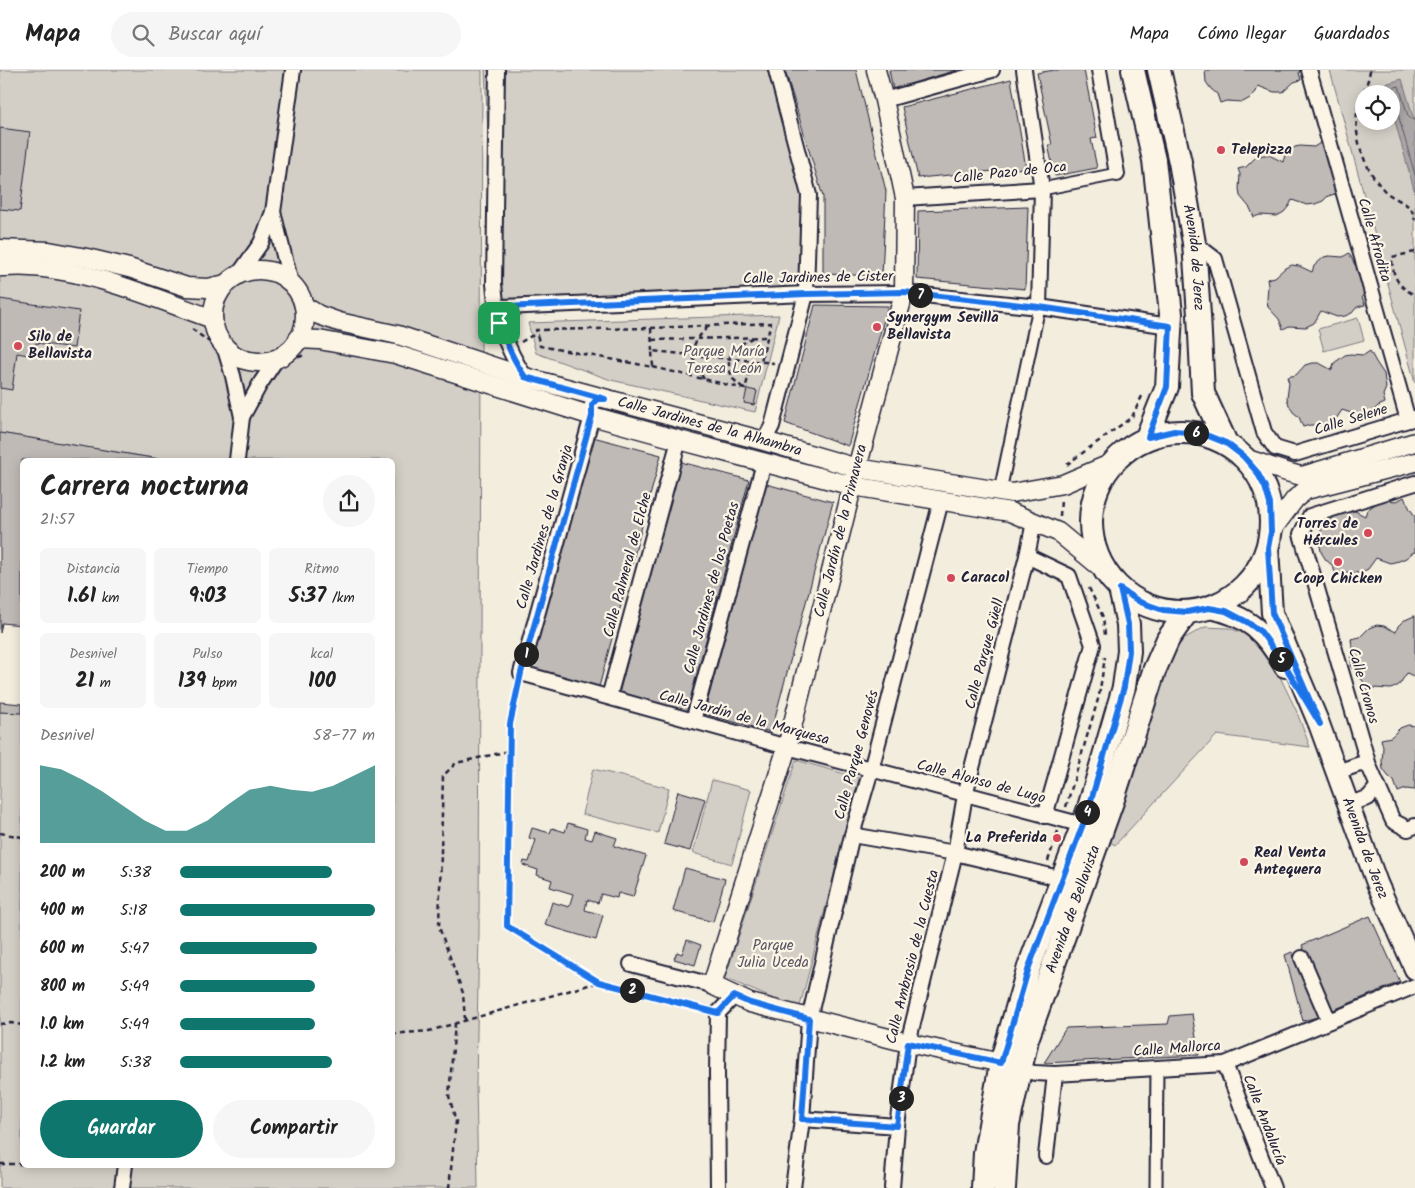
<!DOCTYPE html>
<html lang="es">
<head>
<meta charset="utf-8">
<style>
  :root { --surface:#fff; --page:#f6f6f6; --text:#222; --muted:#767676; --line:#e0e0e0; --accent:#0f766e }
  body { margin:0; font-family:Kalam,sans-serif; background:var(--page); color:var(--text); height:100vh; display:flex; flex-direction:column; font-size:19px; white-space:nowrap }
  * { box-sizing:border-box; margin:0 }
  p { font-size:16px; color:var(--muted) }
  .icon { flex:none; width:28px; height:28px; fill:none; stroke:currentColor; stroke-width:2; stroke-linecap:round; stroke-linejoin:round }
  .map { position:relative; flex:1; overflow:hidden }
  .panel { position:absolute; left:20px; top:388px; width:375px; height:710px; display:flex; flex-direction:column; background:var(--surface); border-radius:8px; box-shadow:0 2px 12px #0003 }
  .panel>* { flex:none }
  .tools { position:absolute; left:1355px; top:15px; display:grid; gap:10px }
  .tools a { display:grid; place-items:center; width:45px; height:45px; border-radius:50%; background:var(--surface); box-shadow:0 2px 12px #0003; font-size:25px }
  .pin { position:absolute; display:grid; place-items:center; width:42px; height:42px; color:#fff; margin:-21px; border-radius:10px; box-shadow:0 2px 8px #0006 }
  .km { position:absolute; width:25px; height:25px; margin:-12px; border-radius:50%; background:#222; color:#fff; font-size:14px; line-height:25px; text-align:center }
  .round { display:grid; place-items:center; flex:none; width:52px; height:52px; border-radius:26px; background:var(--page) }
  .summary { display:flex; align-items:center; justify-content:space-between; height:85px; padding:0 20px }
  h1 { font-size:28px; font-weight:800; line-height:38px }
  .metrics { display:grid; grid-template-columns:repeat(3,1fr); gap:8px; height:85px; padding:5px 20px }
  .metrics div { display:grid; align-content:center; border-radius:8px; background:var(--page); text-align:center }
  .metrics b { font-size:21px; font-weight:800 }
  .metrics small { font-size:14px; font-weight:400 }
  .metrics p { font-size:14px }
  .chart { height:140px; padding:10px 20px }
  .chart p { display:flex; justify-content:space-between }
  .chart svg { width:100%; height:90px; margin-top:5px; fill:var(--accent); opacity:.7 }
  .primary-button { display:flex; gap:10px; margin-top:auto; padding:10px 20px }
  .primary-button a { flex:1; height:58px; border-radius:30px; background:var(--accent); color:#fff; font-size:20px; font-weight:800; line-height:58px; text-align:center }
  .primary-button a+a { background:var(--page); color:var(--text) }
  ul { padding:0 20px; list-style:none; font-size:16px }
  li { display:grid; grid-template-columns:80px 60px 1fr; align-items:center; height:38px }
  li i { height:12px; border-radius:6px; background:var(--accent) }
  header { display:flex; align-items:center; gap:30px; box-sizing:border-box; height:70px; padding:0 25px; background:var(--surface); border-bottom:1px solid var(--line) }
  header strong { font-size:24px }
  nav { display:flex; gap:28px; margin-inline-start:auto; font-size:18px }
  .search { width:350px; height:45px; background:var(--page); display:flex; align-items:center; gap:12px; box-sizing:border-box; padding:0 18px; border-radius:28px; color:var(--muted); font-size:19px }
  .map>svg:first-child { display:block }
  .green { fill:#d4cfc6; stroke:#7b7880; fill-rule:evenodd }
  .water { fill:#aca7a6; stroke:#75727b }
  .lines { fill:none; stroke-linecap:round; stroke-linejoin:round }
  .shore { stroke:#595766; stroke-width:1 }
  .building { fill:#bfbab6; stroke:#22223b }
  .pedestrian-casing { stroke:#22223b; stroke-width:15 }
  .minor-casing { stroke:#22223b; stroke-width:18 }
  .tertiary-casing { stroke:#22223b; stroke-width:21 }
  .secondary-casing { stroke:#22223b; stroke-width:24 }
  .primary-casing { stroke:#22223b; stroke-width:26 }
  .path { stroke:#22223b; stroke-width:2.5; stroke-dasharray:5 4; stroke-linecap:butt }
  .pedestrian { stroke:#fcf5e5; stroke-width:11 }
  .minor { stroke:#fcf5e5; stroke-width:14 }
  .tertiary { stroke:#fcf5e5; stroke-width:18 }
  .secondary { stroke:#fcf5e5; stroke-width:20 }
  .primary { stroke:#fcf5e5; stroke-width:22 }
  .route-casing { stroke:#fff; stroke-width:10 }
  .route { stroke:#1a73e8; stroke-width:6 }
  .poi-dot { fill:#d1495b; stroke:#fcf5e5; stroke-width:2 }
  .labels { text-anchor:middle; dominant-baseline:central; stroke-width:4.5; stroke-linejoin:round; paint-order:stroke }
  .poi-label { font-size:15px; font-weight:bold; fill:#22223b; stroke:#fcf5e5; text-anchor:start }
  .street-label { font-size:15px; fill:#22223b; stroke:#fcf5e5 }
  .park-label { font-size:15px; fill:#575665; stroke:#fcf5e5 }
</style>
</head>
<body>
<header>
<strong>Mapa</strong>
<div class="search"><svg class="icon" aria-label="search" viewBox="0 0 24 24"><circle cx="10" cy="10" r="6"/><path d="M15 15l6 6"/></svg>Buscar aquí</div>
<nav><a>Mapa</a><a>Cómo llegar</a><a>Guardados</a></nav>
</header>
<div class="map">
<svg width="1415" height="1118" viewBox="0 0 1415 1118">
  <rect width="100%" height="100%" fill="#f3edde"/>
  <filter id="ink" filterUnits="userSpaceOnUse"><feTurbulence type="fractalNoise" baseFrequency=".02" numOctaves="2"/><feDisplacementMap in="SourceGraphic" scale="10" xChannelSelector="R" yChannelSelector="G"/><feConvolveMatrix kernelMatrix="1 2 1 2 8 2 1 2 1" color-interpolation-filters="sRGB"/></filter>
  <g filter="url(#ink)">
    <g class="green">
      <polygon points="0,0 482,0 479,862 476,1014 478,1118 0,1118 0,642 22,643 22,1095 392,1095 392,390 165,390 0,363"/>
      <polygon points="485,0 776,0 809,125 806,224 496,235"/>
      <path d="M1330,0h85v313zM1364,24h27v27h-27z"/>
      <polygon points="779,245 755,342 611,310 536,283 528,253"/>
      <polygon points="1358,248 1364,270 1324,281 1318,259"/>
      <polygon points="1205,557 1229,558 1251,566 1267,580 1296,640 1310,677 1217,665 1115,775 1108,771 1161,603 1183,569"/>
      <polygon points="796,690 859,708 799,940 725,908"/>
      <polygon points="593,699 669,718 658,763 582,744"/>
      <polygon points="712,710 751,720 732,794 693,783"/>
    </g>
    <polygon class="water" points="1402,9 1415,53 1415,123 1391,37 1391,24 1388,24 1385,14"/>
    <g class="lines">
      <g class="shore">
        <polyline points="1391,26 1392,18 1399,16 1408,46 1411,49 1415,50"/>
        <polyline points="1391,40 1396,41 1398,44 1415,105"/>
      </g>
    </g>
    <g class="building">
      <polygon points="785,0 856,0 886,121 882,206 823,204 823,127"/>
      <polygon points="889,0 957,0 893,19"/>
      <polygon points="1054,0 1084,0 1097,68 1091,69 1097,98 1055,106 1048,75 1052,75 1037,3"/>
      <polygon points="1205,0 1300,0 1299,3 1301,10 1294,12 1283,22 1274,22 1258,16 1256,22 1250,28 1243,32 1226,31 1220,33 1217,24 1211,19 1206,12"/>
      <polygon points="1011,9 1026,98 918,108 902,37"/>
      <polygon points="0,58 30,62 20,141 0,139"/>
      <polygon points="1320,73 1325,84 1329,88 1335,109 1333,116 1335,124 1328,126 1323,131 1315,134 1307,135 1292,130 1289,136 1284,142 1277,146 1260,145 1254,147 1250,138 1240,126 1239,119 1240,104 1238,99 1246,97 1256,87 1263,85 1269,85 1283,92 1285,85 1295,77 1300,76 1314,77"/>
      <polygon points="1028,137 1025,219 917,209 918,141"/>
      <polygon points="1349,183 1355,195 1359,199 1365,220 1362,227 1365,235 1357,237 1352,243 1345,246 1337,247 1321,241 1314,253 1306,257 1289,256 1283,259 1279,249 1268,237 1267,230 1268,215 1267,209 1275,207 1285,198 1292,195 1299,196 1312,202 1314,196 1324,187 1329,186 1343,187"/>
      <polygon points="0,229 79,241 74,278 36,273 34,286 17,283 12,320 0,318"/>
      <polygon points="815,235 888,236 848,376 785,353"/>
      <polygon points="1370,281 1376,292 1384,304 1386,318 1383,325 1385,333 1378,336 1373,341 1365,344 1357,345 1342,340 1334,352 1327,355 1310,355 1303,357 1299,347 1293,342 1289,335 1287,328 1289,313 1287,307 1296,305 1305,295 1313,293 1319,293 1332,300 1334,293 1345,285 1350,284 1364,285"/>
      <polygon points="747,319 757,321 754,335 744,333"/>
      <polygon points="0,363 165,390 22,390 22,555 2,553 0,563"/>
      <polygon points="593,367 661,385 599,617 531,598"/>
      <polygon points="681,392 749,410 687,641 619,623"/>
      <polygon points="766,414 833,432 771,662 704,644"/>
      <polygon points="1404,427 1410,439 1415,446 1415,482 1412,483 1406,488 1399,491 1390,493 1376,488 1368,499 1360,503 1343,502 1336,504 1332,495 1326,490 1321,482 1320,475 1321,460 1320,454 1329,452 1338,442 1353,440 1365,446 1367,440 1378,432 1383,430 1397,431"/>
      <polygon points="1414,546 1415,546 1415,607 1407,603 1399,615 1391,619 1374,618 1367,620 1363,611 1352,598 1351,591 1352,576 1351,569 1360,567 1369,558 1377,555 1384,556 1396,562 1398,556 1403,551"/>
      <polygon points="0,632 22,634 22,643 0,642"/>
      <polygon points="1408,655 1415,656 1415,720 1406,719 1398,722 1394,711 1388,706 1383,699 1382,692 1383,677 1381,669 1391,667 1400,658"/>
      <polygon points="678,721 705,729 690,781 664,774"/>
      <polygon points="568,753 587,759 585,768 592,770 595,761 617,768 614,776 646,786 633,827 618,823 617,828 601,824 598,833 587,830 585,840 603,845 596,870 545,855 552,832 569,837 573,824 550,817 552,810 537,805 538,800 523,795 524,791 529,792 536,770 529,768 532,758 550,763 552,758 565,762"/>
      <polygon points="685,798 725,809 713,852 673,841"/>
      <polygon points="1370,846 1400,912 1331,941 1302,875"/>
      <polygon points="687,870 701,875 695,895 674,889 677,882 682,884"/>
      <polygon points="1292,882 1321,946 1303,951 1285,885"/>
      <polygon points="1192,944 1199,985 1044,993 1066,958 1168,954 1170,946"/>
    </g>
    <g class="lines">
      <g class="pedestrian-casing">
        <g id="pedestrian">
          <polyline points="1042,119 1117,104"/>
          <polyline points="1000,421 1039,237"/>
          <polyline points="1156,1118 1157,997"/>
        </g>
      </g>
      <g class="minor-casing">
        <g id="minor">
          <path d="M497,0l-3,214c3,36 11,63 31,93"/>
          <polyline points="1024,0 1042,119 1039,237"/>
          <polyline points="1099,0 1117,104"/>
          <polyline points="1309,0 1408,350"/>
          <polyline points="884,30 992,0"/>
          <polyline points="905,128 1042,119"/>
          <polyline points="273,142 291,213"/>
          <polyline points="1194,173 1215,189 1264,362 1275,378 1295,384 1415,348"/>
          <polyline points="239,204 261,173 273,142 293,0"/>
          <polyline points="496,235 503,237 806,224 904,223 1039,237 1170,256"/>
          <polyline points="224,276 233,306 242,347 237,390"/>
          <path d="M605,329c-13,1 -15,4 -13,17l-71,257 266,74 296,78"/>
          <polyline points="242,347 260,314 277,288"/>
          <polyline points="764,371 772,356 806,224 809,125 776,0"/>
          <polyline points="1415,413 1310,446 1301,464 1369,696 1393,751 1408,759 1415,756"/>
          <polyline points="1027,486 1069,506 1093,575 1045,746"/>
          <polyline points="609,627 679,370"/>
          <polyline points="693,651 764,393"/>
          <polyline points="1337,702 1360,694 1369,696"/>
          <polyline points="1348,734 1368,728 1378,716"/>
          <polyline points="852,765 955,783 1063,809"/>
          <polyline points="1302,888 1329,951"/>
          <polyline points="631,894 712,915"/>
          <polyline points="1225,994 1273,1118"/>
          <polyline points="1020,1000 1035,1003 1055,1004 1225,994 1415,916"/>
          <polyline points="802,1049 897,1056"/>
          <polyline points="1046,1086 1055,1004"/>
          <polyline points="122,1118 125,1095"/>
          <polyline points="718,1118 717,1002 718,943 734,926"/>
          <polyline points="793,1118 802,1049 809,949 852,765 871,700 941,431"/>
          <polyline points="892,1118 897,1056 908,973 955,783 965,725 1027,486 1034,452"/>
        </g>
      </g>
      <g class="tertiary-casing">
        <g id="tertiary">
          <polyline points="876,0 884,30 905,128 904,223 857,398 787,677 712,915 750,933 908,973 1001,993"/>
          <polyline points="0,179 49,181 87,188 129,198 187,217 208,218 226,214"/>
          <path d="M0,197c10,0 21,-1 31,0 59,3 125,32 182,52"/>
          <circle cx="259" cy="246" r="46"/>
          <path id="s1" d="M304,236l15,9 20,7 59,13 127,42 239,64 93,27 155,25 51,-9 47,-20"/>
          <polyline points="298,269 319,270 395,284 592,346 679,370 853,416 1010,442 1058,462 1104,500"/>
          <path d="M1246,389c19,5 37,13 56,17l113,-34"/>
          <polyline points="1271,461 1295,429 1306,420 1415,392"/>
        </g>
      </g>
      <g class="secondary-casing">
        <g id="secondary">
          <path id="s2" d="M1268,478l4,65 47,111 58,159 38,86"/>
          <path d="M1209,538c39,7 57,25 76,59"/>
        </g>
      </g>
      <g class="primary-casing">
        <g id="primary">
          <polyline points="1133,0 1154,90 1171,244 1167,317 1147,367"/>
          <path id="s3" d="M1159,0l21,92 14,81 5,72 4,78 23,50"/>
          <circle cx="1181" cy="452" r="90"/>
          <polyline points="983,1118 985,1083 1001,993 1029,897 1088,741 1124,617 1129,581 1128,554 1120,519"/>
          <path id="s4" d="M1004,1118l4,-63 19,-86 86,-240 41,-128 14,-32 19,-27"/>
        </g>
      </g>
      <g class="path">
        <path d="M1370,0c-1,11 -7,22 -11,33 -8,29 4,64 24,86 6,8 23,13 28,20 2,3 3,8 4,11"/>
        <path d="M1415,182l-23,5c0,19 6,30 23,38"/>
        <polyline points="651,258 771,253 761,291"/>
        <polyline points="192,259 212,274"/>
        <polyline points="652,270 767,267"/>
        <polyline points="521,272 531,266 538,265"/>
        <polyline points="652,281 651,258 536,260 540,276 653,297 652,281 774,293"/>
        <polyline points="290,291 304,285"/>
        <polyline points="653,297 745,319 753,290"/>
        <path d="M704,309c-15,-23 -16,-33 5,-53"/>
        <polyline points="743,318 733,309 729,299 729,288 733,279 752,268"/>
        <polyline points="1067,395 1070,392 1132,347 1143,324"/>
        <polyline points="1060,446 1061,429"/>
        <polyline points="1089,518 1103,547 1105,565"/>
        <polyline points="509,681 507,856 599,912"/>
        <polyline points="1066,737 1099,626 1105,587"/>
        <polyline points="0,763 22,767"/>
        <polyline points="1048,791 1058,761"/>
        <polyline points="465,950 463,923 439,857 443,706 456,693 509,681 510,654 518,614"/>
        <polyline points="0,954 11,953 22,955"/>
        <polyline points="392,964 429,961 599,912 705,940"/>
        <polyline points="0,1094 22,1094"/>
        <polyline points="51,1095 61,1095"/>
        <polyline points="449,1118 456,1051 449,1026 455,953"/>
      </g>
      <use href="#pedestrian" class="pedestrian"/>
      <use href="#minor" class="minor"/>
      <use href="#tertiary" class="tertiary"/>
      <use href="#secondary" class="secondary"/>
      <use href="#primary" class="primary"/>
    </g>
  </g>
  <g class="lines" filter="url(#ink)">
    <g class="route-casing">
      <path id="route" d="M904,222l135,15 131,19 -3,61 -19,50 26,-6 27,2 25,10 17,13 14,16 8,15 5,17 1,28 -3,16 4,65 48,111 -38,-63 -21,-29 -14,-10 -21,-11 -17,-3 -22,4 -24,-2 -23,-8 -20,-13 8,35 1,27 -5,36 -36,124 -59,156 -28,96 -93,-20 -11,83 -95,-7 7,-100 -59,-16 -16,-7 -16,17 -119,-31 -92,-56 3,-202 11,-51 71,-257v-11l5,-6h8l-80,-22c-16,-24 -24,-45 -29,-72l7,2 303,-13z"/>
    </g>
    <use href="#route" class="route"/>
  </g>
  <g class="poi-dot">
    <circle cx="1221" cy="80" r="5"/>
    <circle cx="877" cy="257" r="5"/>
    <circle cx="18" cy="276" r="5"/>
    <circle cx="1368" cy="463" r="5"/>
    <circle cx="1338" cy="492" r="5"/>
    <circle cx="951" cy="508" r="5"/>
    <circle cx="1057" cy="768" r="5"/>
    <circle cx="1244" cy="792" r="5"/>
  </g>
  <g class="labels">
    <g class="poi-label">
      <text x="1231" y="80">Telepizza</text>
      <text x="887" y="248">Synergym Sevilla<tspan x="887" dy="17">Bellavista</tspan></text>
      <text x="28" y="267">Silo de<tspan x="28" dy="17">Bellavista</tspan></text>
      <text x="1358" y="454" text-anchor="end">Torres de<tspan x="1358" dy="17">Hércules</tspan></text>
      <text x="961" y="508">Caracol</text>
      <text x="1338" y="509" text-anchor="middle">Coop Chicken</text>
      <text x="1047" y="768" text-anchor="end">La Preferida</text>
      <text x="1254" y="783">Real Venta<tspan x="1254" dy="17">Antequera</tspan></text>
    </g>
    <g class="street-label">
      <text transform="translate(1010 103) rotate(-6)">Calle Pazo de Oca</text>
      <text transform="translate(1374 170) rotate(74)">Calle Afrodita</text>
      <text stroke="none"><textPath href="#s3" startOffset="191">Avenida de Jerez</textPath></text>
      <text transform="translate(818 208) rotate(-1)">Calle Jardines de Cister</text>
      <text transform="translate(1351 350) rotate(-17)">Calle Selene</text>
      <text stroke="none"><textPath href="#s1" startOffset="424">Calle Jardines de la Alhambra</textPath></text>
      <text transform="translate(545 457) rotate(-74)">Calle Jardines de la Granja</text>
      <text transform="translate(841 461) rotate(-76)">Calle Jardín de la Primavera</text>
      <text transform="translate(628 495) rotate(-75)">Calle Palmeral de Elche</text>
      <text transform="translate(712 518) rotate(-75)">Calle Jardines de los Poetas</text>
      <text transform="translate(985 584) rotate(-75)">Calle Parque Güell</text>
      <text transform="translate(1363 616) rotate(74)">Calle Cronos</text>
      <text transform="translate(744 648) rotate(15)">Calle Jardín de la Marquesa</text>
      <text transform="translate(857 685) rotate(-75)">Calle Parque Genovés</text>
      <text transform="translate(981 712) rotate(15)">Calle Alonso de Lugo</text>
      <text stroke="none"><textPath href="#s2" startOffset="318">Avenida de Jerez</textPath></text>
      <text stroke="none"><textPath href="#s4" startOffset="289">Avenida de Bellavista</textPath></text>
      <text transform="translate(913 887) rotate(-76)">Calle Ambrosio de la Cuesta</text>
      <text transform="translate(1177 979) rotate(-4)">Calle Mallorca</text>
      <text transform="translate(1264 1050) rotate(69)">Calle Andalucía</text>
    </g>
    <g class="park-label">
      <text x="724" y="282">Parque María<tspan x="724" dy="17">Teresa León</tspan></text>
      <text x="773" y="876">Parque<tspan x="773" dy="17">Julia Uceda</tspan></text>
    </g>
  </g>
</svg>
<div class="tools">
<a><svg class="icon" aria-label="locate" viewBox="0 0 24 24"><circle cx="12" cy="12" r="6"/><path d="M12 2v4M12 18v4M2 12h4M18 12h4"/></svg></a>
</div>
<div class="pin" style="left:499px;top:253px;background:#1e9e55"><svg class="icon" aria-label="arrive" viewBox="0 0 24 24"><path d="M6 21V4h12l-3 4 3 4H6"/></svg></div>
<b class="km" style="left:526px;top:584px">1</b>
<b class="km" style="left:632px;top:920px">2</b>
<b class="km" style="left:901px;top:1028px">3</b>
<b class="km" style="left:1087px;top:742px">4</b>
<b class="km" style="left:1281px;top:589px">5</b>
<b class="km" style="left:1196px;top:363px">6</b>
<b class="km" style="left:920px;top:225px">7</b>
<section class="panel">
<div class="summary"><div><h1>Carrera nocturna</h1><p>21:57</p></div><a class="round"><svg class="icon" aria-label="share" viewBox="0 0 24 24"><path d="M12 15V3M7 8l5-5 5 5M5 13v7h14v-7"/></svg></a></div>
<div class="metrics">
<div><p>Distancia</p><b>1.61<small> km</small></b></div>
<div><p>Tiempo</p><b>9:03</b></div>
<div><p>Ritmo</p><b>5:37<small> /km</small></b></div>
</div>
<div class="metrics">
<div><p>Desnivel</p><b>21<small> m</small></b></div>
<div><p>Pulso</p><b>139<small> bpm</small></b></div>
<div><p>kcal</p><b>100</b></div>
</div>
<div class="chart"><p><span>Desnivel</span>58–77 m</p>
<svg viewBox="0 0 160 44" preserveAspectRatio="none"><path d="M0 44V6L10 8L20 13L30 19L40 26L50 33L60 38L70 38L80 33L90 25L100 18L110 16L120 18L130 19L140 16L150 11L160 6V44z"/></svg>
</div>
<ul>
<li><b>200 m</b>5:38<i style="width:78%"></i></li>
<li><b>400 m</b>5:18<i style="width:100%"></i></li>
<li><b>600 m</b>5:47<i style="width:70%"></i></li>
<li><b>800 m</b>5:49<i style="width:69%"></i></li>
<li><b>1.0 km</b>5:49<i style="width:69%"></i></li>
<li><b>1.2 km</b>5:38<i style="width:78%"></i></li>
</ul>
<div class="primary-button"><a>Guardar</a><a>Compartir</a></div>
</section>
</div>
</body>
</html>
